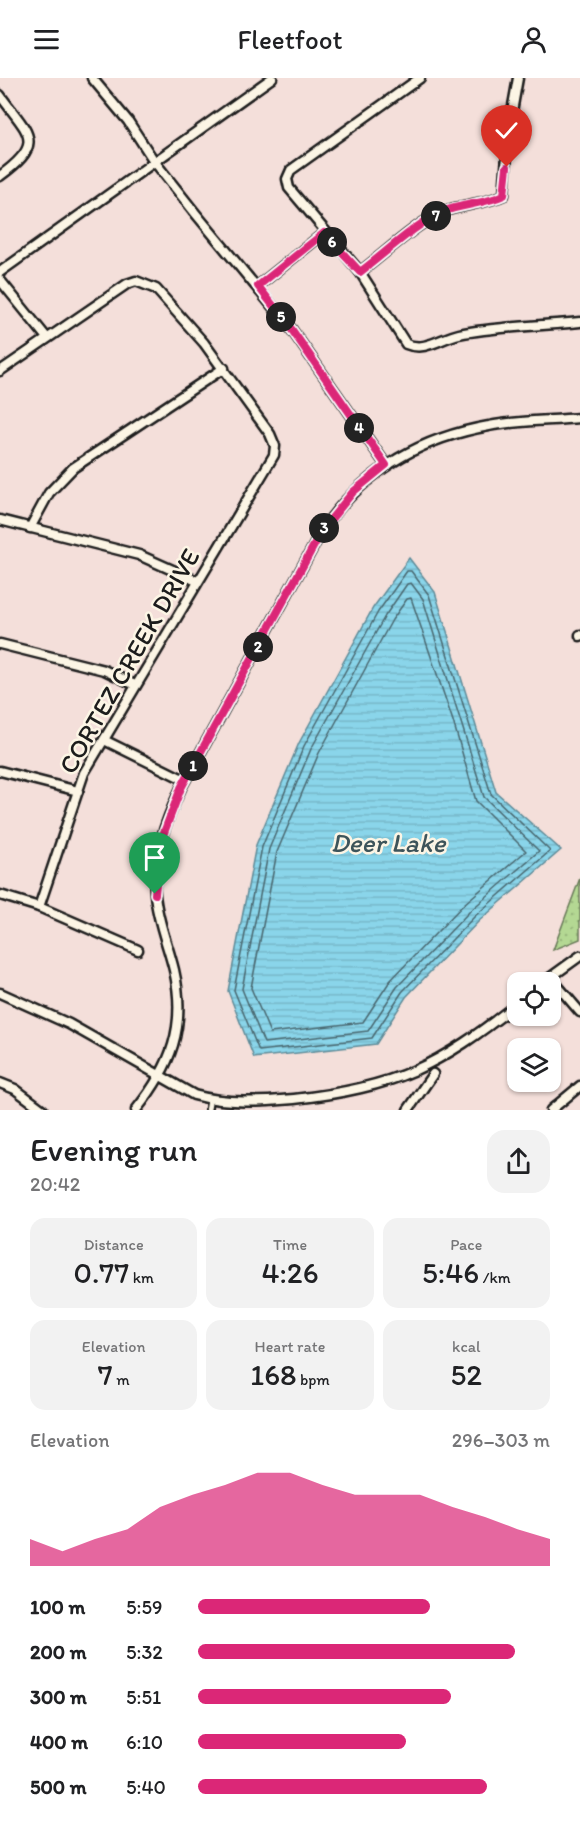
<!DOCTYPE html>
<html lang="en">
<head>
<meta charset="utf-8">
<style>
  :root { --surface:#fff; --page:#f2f2f2; --text:#202124; --muted:#757577; --accent:#db2777 }
  body { margin:0; font-family:Itim,sans-serif; background:var(--page); color:var(--text); height:100vh; display:flex; flex-direction:column; font-size:22px; white-space:nowrap }
  * { box-sizing:border-box; margin:0 }
  p { font-size:20px; color:var(--muted) }
  .icon { flex:none; width:33px; height:33px; fill:none; stroke:currentColor; stroke-width:2; stroke-linecap:round; stroke-linejoin:round }
  .map { position:relative; height:1032px; overflow:hidden }
  .details { display:flex; flex-direction:column; background:var(--surface); flex:1 }
  .details>* { flex:none }
  .buttons { position:absolute; left:507px; top:894px; display:grid; gap:12px }
  .buttons a { display:grid; place-items:center; width:54px; height:54px; border-radius:12px; background:var(--surface); box-shadow:0 2px 4px #0004; font-size:30px }
  .pin { position:absolute; display:grid; place-items:center; width:51px; height:51px; color:#fff; margin:-62px -26px; border-radius:50% 50% 50% 0; rotate:-45deg; box-shadow:0 0 6px #0007 }
  .pin .icon { rotate:45deg }
  .km { position:absolute; width:30px; height:30px; margin:-15px; border-radius:50%; background:#222; color:#fff; font-size:16px; line-height:30px; text-align:center }
  .round { display:grid; place-items:center; flex:none; width:63px; height:63px; border-radius:18px; background:var(--page) }
  .headline { display:flex; align-items:center; justify-content:space-between; height:102px; padding:0 30px }
  h1 { font-size:33px; font-weight:600; line-height:45px }
  .figures { display:grid; grid-template-columns:repeat(3,1fr); gap:9px; height:102px; padding:6px 30px }
  .figures div { display:grid; align-content:center; border-radius:15px; background:var(--page); text-align:center }
  .figures b { font-size:30px; font-weight:600 }
  .figures small { font-size:16px; font-weight:400 }
  .figures p { font-size:16px }
  .chart { height:168px; padding:12px 30px }
  .chart p { display:flex; justify-content:space-between }
  .chart svg { width:100%; height:108px; margin-top:6px; fill:var(--accent); opacity:.7 }
  ul { padding:0 30px; list-style:none; font-size:20px }
  li { display:grid; grid-template-columns:96px 72px 1fr; align-items:center; height:45px }
  li i { height:15px; border-radius:8px; background:var(--accent) }
  header { display:flex; justify-content:space-between; align-items:center; height:78px; padding:0 30px; background:var(--surface); font-size:27px; font-weight:600 }
  .map>svg:first-child { display:block }
  .grass { fill:url(#grass-dots); stroke:#687a58; stroke-width:1.5 }
  .water { fill:url(#water-rules); stroke:#5e8b98; stroke-width:1.5 }
  .lines { fill:none; stroke-linecap:round; stroke-linejoin:round }
  .shore { stroke:#48666e; stroke-width:1.5 }
  .lane-casing { stroke:#1c1c1c; stroke-width:9 }
  .street-casing { stroke:#1c1c1c; stroke-width:13 }
  .lane { stroke:#fcf5e5; stroke-width:4.5 }
  .street { stroke:#fcf5e5; stroke-width:8 }
  .route-casing { stroke:#fff; stroke-width:12 }
  .route { stroke:#db2777; stroke-width:8 }
  .labels { text-anchor:middle; dominant-baseline:central; stroke-width:5; stroke-linejoin:round; paint-order:stroke }
  .street-label { font-size:26px; fill:#1c1c1c; stroke:#fcf5e5 }
  .water-label { font-size:27px; font-style:italic; fill:#3d545a; stroke:#fcf5e5 }
</style>
</head>
<body>
<header><svg class="icon" aria-label="menu" viewBox="0 0 24 24"><path d="M4 6h16M4 12h16M4 18h16"/></svg>Fleetfoot<svg class="icon" aria-label="person" viewBox="0 0 24 24"><circle cx="12" cy="8" r="4"/><path d="M4 21q1-7 8-7t8 7"/></svg></header>
<div class="map">
<svg width="580" height="1032" viewBox="0 0 580 1032">
  <defs>
    <pattern id="grass-dots" width="8" height="8" patternUnits="userSpaceOnUse" patternTransform="scale(1.5)"><rect width="8" height="8" fill="#b4d893"/><path d="M2 2h.1M6 6h.1" fill="none" stroke="#9ab97e" stroke-width="1.8" stroke-linecap="round"/></pattern>
    <pattern id="water-rules" width="6" height="5" patternUnits="userSpaceOnUse" patternTransform="scale(1.5)"><rect width="6" height="5" fill="#8ad5ea"/><path d="M0 2.5h6" fill="none" stroke="#76b6c8"/></pattern>
  </defs>
  <rect width="100%" height="100%" fill="#f4dfda"/>
  <filter id="ink" filterUnits="userSpaceOnUse"><feTurbulence type="fractalNoise" baseFrequency=".0167" numOctaves="2"/><feDisplacementMap in="SourceGraphic" scale="12" xChannelSelector="R" yChannelSelector="G"/><feConvolveMatrix kernelMatrix="1 2 1 2 8 2 1 2 1" color-interpolation-filters="sRGB"/></filter>
  <g filter="url(#ink)">
    <polygon class="grass" points="580,800 580,861 553,872"/>
    <polygon class="water" points="409,480 435,514 496,714 561,772 479,843 406,919 376,966 254,980 228,913 256,767 299,665 373,530"/>
    <g class="lines">
      <g class="shore">
        <polygon points="411,493 429,517 491,716 550,773 475,838 402,914 372,960 259,973 234,912 262,769 304,668 378,534 407,493"/>
        <polygon points="411,505 423,521 484,719 539,773 470,833 397,909 368,953 264,965 242,911 269,771 311,671 385,538 407,506"/>
        <polygon points="411,520 453,643 476,723 526,773 464,826 390,903 363,944 270,955 251,910 277,774 319,675 392,542 407,521"/>
      </g>
      <g class="lane-casing">
        <polyline id="lane" points="208,1032 210,1021"/>
      </g>
      <g class="street-casing">
        <g id="street">
          <polyline points="92,0 128,43 154,83 196,136 292,252 386,387"/>
          <path d="M420,0l-129,92 -4,9 2,9 71,84 46,72c19,8 35,-6 53,-10 39,-8 82,-8 121,-12"/>
          <path d="M0,17c28,39 47,47 0,81"/>
          <polyline points="0,194 272,0"/>
          <path d="M360,194c23,-17 57,-49 82,-60 20,-8 43,-8 62,-17l5,-67 9,-50"/>
          <polyline points="0,202 47,260"/>
          <polyline points="258,208 324,155"/>
          <polyline points="0,293 127,206 136,203 156,211 204,265 270,356 275,368 274,377 84,695 39,829"/>
          <polyline points="0,442 139,477 197,503"/>
          <polyline points="30,450 49,415 73,390 224,290"/>
          <polyline points="580,557 580,558"/>
          <polyline points="0,566 104,592 135,607"/>
          <polyline points="104,662 185,702"/>
          <polyline points="0,693 78,713"/>
          <polyline points="0,817 39,829 138,872"/>
          <polyline points="551,900 580,934"/>
          <polyline points="544,904 580,878"/>
          <path d="M0,915l69,31 125,71c32,9 67,7 100,4 101,-11 145,-33 224,-96"/>
          <polyline points="0,1005 15,1011 43,1032"/>
          <path d="M136,1032c35,-44 51,-83 38,-140 -6,-25 -17,-50 -19,-76 -3,-38 11,-73 26,-106l142,-259c40,-57 97,-91 166,-103 30,-6 61,-5 91,-8"/>
          <polyline points="408,1032 433,996"/>
          <polyline points="551,1032 580,1008"/>
        </g>
      </g>
      <use href="#lane" class="lane"/>
      <use href="#street" class="street"/>
    </g>
  </g>
  <g class="lines" filter="url(#ink)">
    <g class="route-casing">
      <path id="route" d="M155,816l5,-51 21,-55 142,-259 30,-37 33,-27 -94,-135 -34,-44 66,-53 36,39c23,-17 57,-49 82,-60 20,-8 43,-8 62,-17l3,-28"/>
    </g>
    <use href="#route" class="route"/>
  </g>
  <g class="labels">
    <g class="street-label">
      <text transform="translate(129 583) rotate(-60)">CORTEZ CREEK DRIVE</text>
    </g>
    <g class="water-label">
      <text x="388" y="764">Deer Lake</text>
    </g>
  </g>
</svg>
<div class="buttons">
<a><svg class="icon" aria-label="locate" viewBox="0 0 24 24"><circle cx="12" cy="12" r="6"/><path d="M12 2v4M12 18v4M2 12h4M18 12h4"/></svg></a>
<a><svg class="icon" aria-label="layers" viewBox="0 0 24 24"><path d="M12 4l9 5-9 5-9-5zM3 14l9 5 9-5"/></svg></a>
</div>
<div class="pin" style="left:155px;top:816px;background:#1e9e55"><svg class="icon" aria-label="arrive" viewBox="0 0 24 24"><path d="M6 21V4h12l-3 4 3 4H6"/></svg></div>
<div class="pin" style="left:507px;top:89px;background:#d93025"><svg class="icon" aria-label="check" viewBox="0 0 24 24"><path d="M5 12l5 5 9-10"/></svg></div>
<b class="km" style="left:193px;top:688px">1</b>
<b class="km" style="left:258px;top:569px">2</b>
<b class="km" style="left:324px;top:450px">3</b>
<b class="km" style="left:359px;top:350px">4</b>
<b class="km" style="left:281px;top:239px">5</b>
<b class="km" style="left:332px;top:164px">6</b>
<b class="km" style="left:436px;top:138px">7</b>
</div>
<section class="details">
<div class="headline"><div><h1>Evening run</h1><p>20:42</p></div><a class="round"><svg class="icon" aria-label="share" viewBox="0 0 24 24"><path d="M12 15V3M7 8l5-5 5 5M5 13v7h14v-7"/></svg></a></div>
<div class="figures">
<div><p>Distance</p><b>0.77<small> km</small></b></div>
<div><p>Time</p><b>4:26</b></div>
<div><p>Pace</p><b>5:46<small> /km</small></b></div>
</div>
<div class="figures">
<div><p>Elevation</p><b>7<small> m</small></b></div>
<div><p>Heart rate</p><b>168<small> bpm</small></b></div>
<div><p>kcal</p><b>52</b></div>
</div>
<div class="chart"><p><span>Elevation</span>296–303 m</p>
<svg viewBox="0 0 160 44" preserveAspectRatio="none"><path d="M0 44V33L10 38L20 33L30 29L40 20L50 15L60 11L70 6L80 6L90 11L100 15L110 15L120 15L130 20L140 24L150 29L160 33V44z"/></svg>
</div>
<ul>
<li><b>100 m</b>5:59<i style="width:66%"></i></li>
<li><b>200 m</b>5:32<i style="width:90%"></i></li>
<li><b>300 m</b>5:51<i style="width:72%"></i></li>
<li><b>400 m</b>6:10<i style="width:59%"></i></li>
<li><b>500 m</b>5:40<i style="width:82%"></i></li>
</ul>
</section>
</body>
</html>
